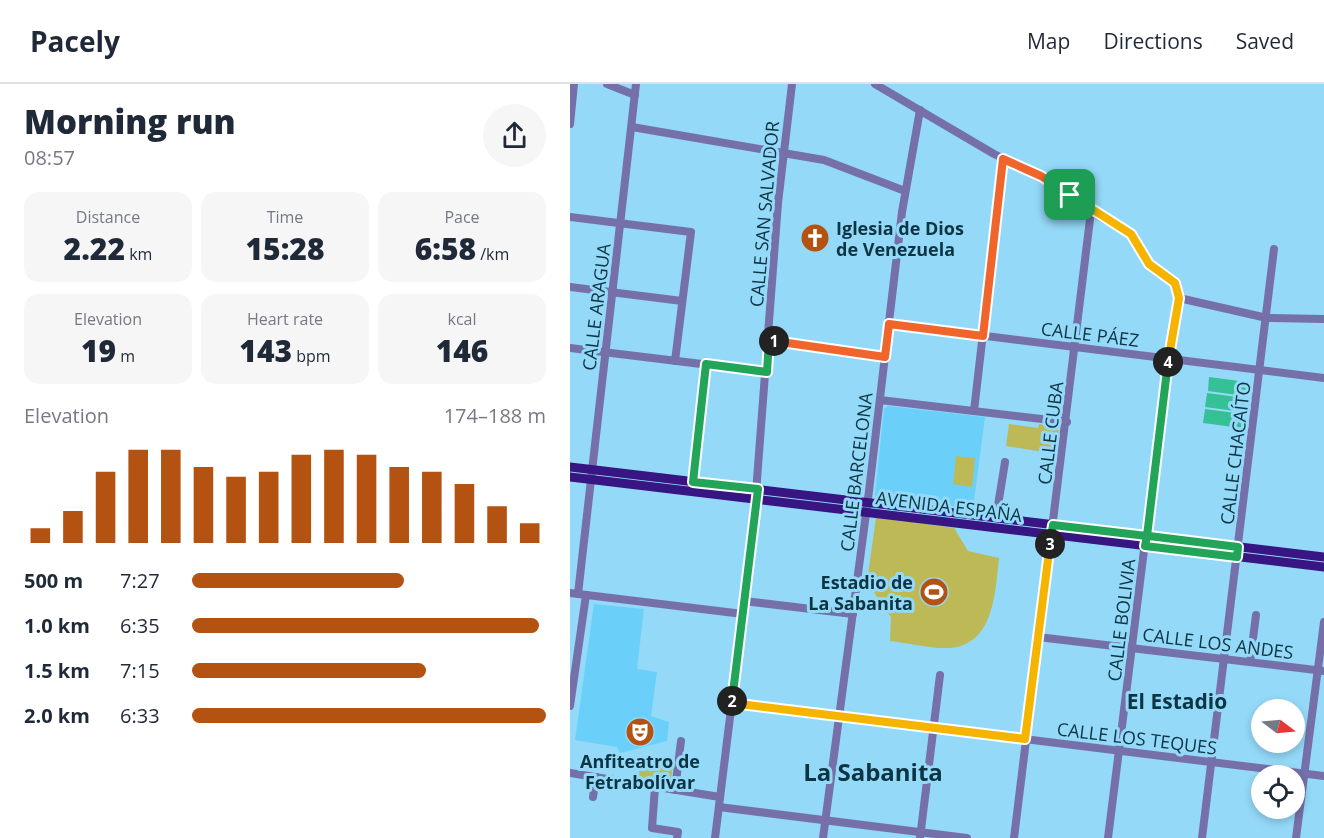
<!DOCTYPE html>
<html lang="en">
<head>
<meta charset="utf-8">
<style>
  :root { --surface:#fff; --page:#f6f6f7; --text:#1f2937; --muted:#747a83; --line:#e0e1e3; --accent:#b45212 }
  body { margin:0; font-family:"Open Sans",sans-serif; background:var(--page); color:var(--text); height:100vh; display:flex; flex-direction:column; font-size:22px; white-space:nowrap }
  * { box-sizing:border-box; margin:0 }
  p { font-size:20px; color:var(--muted) }
  .icon { flex:none; width:33px; height:33px; fill:none; stroke:currentColor; stroke-width:2; stroke-linecap:round; stroke-linejoin:round }
  .map { position:relative; flex:1; overflow:hidden }
  .drawer { display:flex; flex-direction:column; background:var(--surface); width:570px }
  .drawer>* { flex:none }
  .needle { width:39px; rotate:106deg }
  .buttons { position:absolute; left:681px; top:615px; display:grid; gap:12px }
  .buttons a { display:grid; place-items:center; width:54px; height:54px; border-radius:50%; background:var(--surface); box-shadow:0 3px 9px #0003; font-size:30px }
  .pin { position:absolute; display:grid; place-items:center; width:51px; height:51px; color:#fff; margin:-26px; border-radius:12px; box-shadow:0 3px 9px #0006 }
  .km { position:absolute; width:30px; height:30px; margin:-15px; border-radius:50%; background:#222; color:#fff; font-size:16px; line-height:30px; text-align:center }
  .round { display:grid; place-items:center; flex:none; width:63px; height:63px; border-radius:32px; background:var(--page) }
  .overview { display:flex; align-items:center; justify-content:space-between; height:102px; padding:0 24px }
  h1 { font-size:33px; font-weight:800; line-height:45px }
  .figures { display:grid; grid-template-columns:repeat(3,1fr); gap:9px; height:102px; padding:6px 24px }
  .figures div { display:grid; align-content:center; border-radius:15px; background:var(--page); text-align:center }
  .figures b { font-size:30px; font-weight:800 }
  .figures small { font-size:16px; font-weight:400 }
  .figures p { font-size:16px }
  .chart { height:168px; padding:12px 24px }
  .chart p { display:flex; justify-content:space-between }
  .chart svg { width:100%; height:108px; margin-top:6px; stroke:var(--accent); stroke-width:6 }
  ul { padding:0 24px; list-style:none; font-size:20px }
  li { display:grid; grid-template-columns:96px 72px 1fr; align-items:center; height:45px }
  li i { height:15px; border-radius:8px; background:var(--accent) }
  header { display:flex; align-items:center; gap:36px; box-sizing:border-box; height:84px; padding:0 30px; background:var(--surface); border-bottom:2px solid var(--line) }
  header strong { font-size:28px }
  nav { display:flex; gap:33px; margin-inline-start:auto; font-size:21px }
  main { display:flex; flex:1; min-height:0 }
  .map>svg:first-child { display:block }
  .built { fill:#6ad0fa }
  .green { fill:#bcb956 }
  .water { fill:#36c095 }
  .lines { fill:none; stroke-linecap:round; stroke-linejoin:round }
  .minor { stroke:#7570a9; stroke-width:8 }
  .major { stroke:#371582; stroke-width:9 }
  .split-1-casing { stroke:#fff; stroke-width:12 }
  .split-2-casing { stroke:#fff; stroke-width:12 }
  .split-3-casing { stroke:#fff; stroke-width:12 }
  .split-4-casing { stroke:#fff; stroke-width:12 }
  .split-5-casing { stroke:#fff; stroke-width:12 }
  .split-1 { stroke:#f0652b; stroke-width:8 }
  .split-2 { stroke:#22a559; stroke-width:8 }
  .split-3 { stroke:#f5b400; stroke-width:8 }
  .split-4 { stroke:#22a559; stroke-width:8 }
  .split-5 { stroke:#f5b400; stroke-width:8 }
  .labels { text-anchor:middle; dominant-baseline:central; stroke-width:6; stroke-linejoin:round; paint-order:stroke }
  .street-label { font-size:18px; fill:#0c3443; stroke:#94d9f8 }
  .poi-label { font-size:18px; font-weight:bold; fill:#0c3443; stroke:#94d9f8; text-anchor:start }
  .quarter-label { font-size:21px; font-weight:bold; fill:#0c3443; stroke:#94d9f8 }
  .district-label { font-size:24px; font-weight:bold; fill:#0c3443; stroke:#94d9f8 }
</style>
</head>
<body>
<header>
<strong>Pacely</strong>
<nav><a>Map</a><a>Directions</a><a>Saved</a></nav>
</header>
<main>
<section class="drawer">
<div class="overview"><div><h1>Morning run</h1><p>08:57</p></div><a class="round"><svg class="icon" aria-label="share" viewBox="0 0 24 24"><path d="M12 15V3M7 8l5-5 5 5M5 13v7h14v-7"/></svg></a></div>
<div class="figures">
<div><p>Distance</p><b>2.22<small> km</small></b></div>
<div><p>Time</p><b>15:28</b></div>
<div><p>Pace</p><b>6:58<small> /km</small></b></div>
</div>
<div class="figures">
<div><p>Elevation</p><b>19<small> m</small></b></div>
<div><p>Heart rate</p><b>143<small> bpm</small></b></div>
<div><p>kcal</p><b>146</b></div>
</div>
<div class="chart"><p><span>Elevation</span>174–188 m</p>
<svg viewBox="0 0 160 44" preserveAspectRatio="none"><path d="M5 44V38M15 44V31M25 44V15M35 44V6M45 44V6M55 44V13M65 44V17M75 44V15M85 44V8M95 44V6M105 44V8M115 44V13M125 44V15M135 44V20M145 44V29M155 44V36"/></svg>
</div>
<ul>
<li><b>500 m</b>7:27<i style="width:60%"></i></li>
<li><b>1.0 km</b>6:35<i style="width:98%"></i></li>
<li><b>1.5 km</b>7:15<i style="width:66%"></i></li>
<li><b>2.0 km</b>6:33<i style="width:100%"></i></li>
</ul>
</section>
<div class="map">
<svg width="754" height="754" viewBox="0 0 754 754">
  <rect width="100%" height="100%" fill="#94d9f8"/>
  <g class="built">
    <polygon points="318,322 415,333 403,424 307,414 305,411 314,325"/>
    <polygon points="24,520 74,525 67,585 87,588 81,632 99,638 97,657 50,669 47,663 5,656"/>
  </g>
  <g class="green">
    <polygon points="439,340 468,344 469,340 487,343 489,348 486,370 436,362"/>
    <polygon points="386,372 405,374 402,403 383,400"/>
    <path d="M306,433l78,11 14,23 31,7c-4,33 -4,86 -49,90 -19,1 -41,-5 -60,-7l1,-24 -24,-35z"/>
    <polygon points="71,678 103,682 100,702 68,697"/>
  </g>
  <g class="water">
    <polygon points="639,293 677,298 675,312 638,307"/>
    <polygon points="637,309 675,314 673,328 635,323"/>
    <polygon points="635,325 673,330 671,344 633,339"/>
  </g>
  <g class="lines">
    <g class="minor">
      <polyline points="37,0 65,11"/>
      <polyline points="305,0 424,70 479,96 530,133 561,150 579,180 605,199 609,214 598,274 538,754"/>
      <polyline points="0,40 4,0"/>
      <polyline points="62,43 254,76 335,107"/>
      <polyline points="0,133 121,148 105,277"/>
      <polyline points="0,203 112,217"/>
      <polyline points="609,214 697,234 754,235"/>
      <polyline points="319,240 754,294"/>
      <polyline points="199,256 315,273"/>
      <polyline points="0,264 197,288"/>
      <polyline points="310,316 497,338"/>
      <polyline points="404,327 433,75"/>
      <polyline points="123,398 136,280"/>
      <polyline points="426,434 435,378"/>
      <polyline points="0,509 173,530"/>
      <polyline points="8,510 66,0"/>
      <polyline points="174,517 283,530"/>
      <polyline points="468,553 754,587"/>
      <polyline points="680,578 686,531"/>
      <polyline points="162,619 754,692"/>
      <polyline points="0,622 16,511"/>
      <polyline points="0,689 150,713"/>
      <polyline points="85,703 82,744 108,748 107,754"/>
      <polyline points="105,706 111,657"/>
      <polyline points="23,713 26,693"/>
      <polyline points="149,723 397,754"/>
      <polyline points="145,754 183,448 208,119 222,0"/>
      <polyline points="253,754 299,407 332,128 350,26"/>
      <polyline points="350,754 370,591"/>
      <polyline points="444,754 521,127"/>
      <polyline points="632,754 704,165"/>
      <polyline points="726,754 754,538"/>
    </g>
    <g class="major">
      <polyline points="0,383 754,473"/>
      <polyline points="0,393 754,483"/>
    </g>
  </g>
  <g class="lines">
    <g class="split-1-casing">
      <polyline id="split-1" points="204,257 315,273 319,240 413,252 433,75 471,92 500,111"/>
    </g>
    <g class="split-2-casing">
      <polyline id="split-2" points="162,617 188,405 123,398 136,280 197,288 199,256 204,257"/>
    </g>
    <g class="split-3-casing">
      <polyline id="split-3" points="162,617 162,619 455,655 480,460"/>
    </g>
    <g class="split-4-casing">
      <polyline id="split-4" points="480,460 483,441 577,452 579,452 668,463 667,473 575,462 577,452 598,278"/>
    </g>
    <g class="split-5-casing">
      <polyline id="split-5" points="500,111 561,150 579,180 605,199 609,214 598,278"/>
    </g>
    <use href="#split-1" class="split-1"/>
    <use href="#split-2" class="split-2"/>
    <use href="#split-3" class="split-3"/>
    <use href="#split-4" class="split-4"/>
    <use href="#split-5" class="split-5"/>
  </g>
  <defs>
    <g id="church-disc" transform="scale(1.5)"><circle r="9.5" fill="#b45212" stroke="#94d9f8"/><path d="M-1.2-6h2.4v3.5h3.3v2.4h-3.3V6h-2.4V-.1h-3.3v-2.4h3.3Z" fill="#fff"/></g>
    <g id="stadium-disc" transform="scale(1.5)"><circle r="9.5" fill="#b45212" stroke="#94d9f8"/><path d="M0-5a6.5 5 0 1 0 0 10a6.5 5 0 1 0 0-10ZM-3.5-1.8h7v3.6h-7Z" fill="#fff"/></g>
    <g id="theatre-disc" transform="scale(1.5)"><circle r="9.5" fill="#b45212" stroke="#94d9f8"/><path d="M-5-5.5Q0-4 5-5.5V0Q5 5 0 6Q-5 5-5 0ZM-3.3-2.5H-1v1.5H-3.3ZM1-2.5H3.3v1.5H1ZM-2.8 1Q0 5.5 2.8 1Z" fill="#fff"/></g>
  </defs>
  <g fill-rule="evenodd">
    <use href="#church-disc" x="245" y="154"/>
    <use href="#stadium-disc" x="364" y="508"/>
    <use href="#theatre-disc" x="70" y="648"/>
  </g>
  <g class="labels">
    <g class="street-label">
      <text transform="translate(194 130) rotate(-85)">CALLE SAN SALVADOR</text>
      <text transform="translate(26 223) rotate(-83)">CALLE ARAGUA</text>
      <text transform="translate(520 250) rotate(7)">CALLE PÁEZ</text>
      <text transform="translate(480 349) rotate(-83)">CALLE CUBA</text>
      <text transform="translate(665 369) rotate(-83)">CALLE CHACAÍTO</text>
      <text transform="translate(286 388) rotate(-83)">CALLE BARCELONA</text>
      <text transform="translate(379 422) rotate(7)">AVENIDA ESPAÑA</text>
      <text transform="translate(551 536) rotate(-83)">CALLE BOLIVIA</text>
      <text transform="translate(648 559) rotate(7)">CALLE LOS ANDES</text>
      <text transform="translate(567 654) rotate(7)">CALLE LOS TEQUES</text>
    </g>
    <g class="poi-label">
      <text x="266" y="144">Iglesia de Dios<tspan x="266" dy="21">de Venezuela</tspan></text>
      <text x="343" y="498" text-anchor="end">Estadio de<tspan x="343" dy="21">La Sabanita</tspan></text>
      <text x="70" y="677" text-anchor="middle">Anfiteatro de<tspan x="70" dy="21">Fetrabolívar</tspan></text>
    </g>
    <g class="quarter-label">
      <text x="607" y="617">El Estadio</text>
    </g>
    <g class="district-label">
      <text x="303" y="687">La Sabanita</text>
    </g>
  </g>
</svg>
<div class="buttons">
<a><svg class="needle" viewBox="-14 -14 28 28"><path d="M0-13l5 13h-10z" fill="#e53935"/><path d="M0 13l5-13h-10z" fill="#747a83"/></svg></a>
<a><svg class="icon" aria-label="locate" viewBox="0 0 24 24"><circle cx="12" cy="12" r="6"/><path d="M12 2v4M12 18v4M2 12h4M18 12h4"/></svg></a>
</div>
<div class="pin" style="left:500px;top:111px;background:#1e9e55"><svg class="icon" aria-label="arrive" viewBox="0 0 24 24"><path d="M6 21V4h12l-3 4 3 4H6"/></svg></div>
<b class="km" style="left:204px;top:257px">1</b>
<b class="km" style="left:162px;top:617px">2</b>
<b class="km" style="left:480px;top:460px">3</b>
<b class="km" style="left:598px;top:278px">4</b>
</div>
</main>
</body>
</html>
